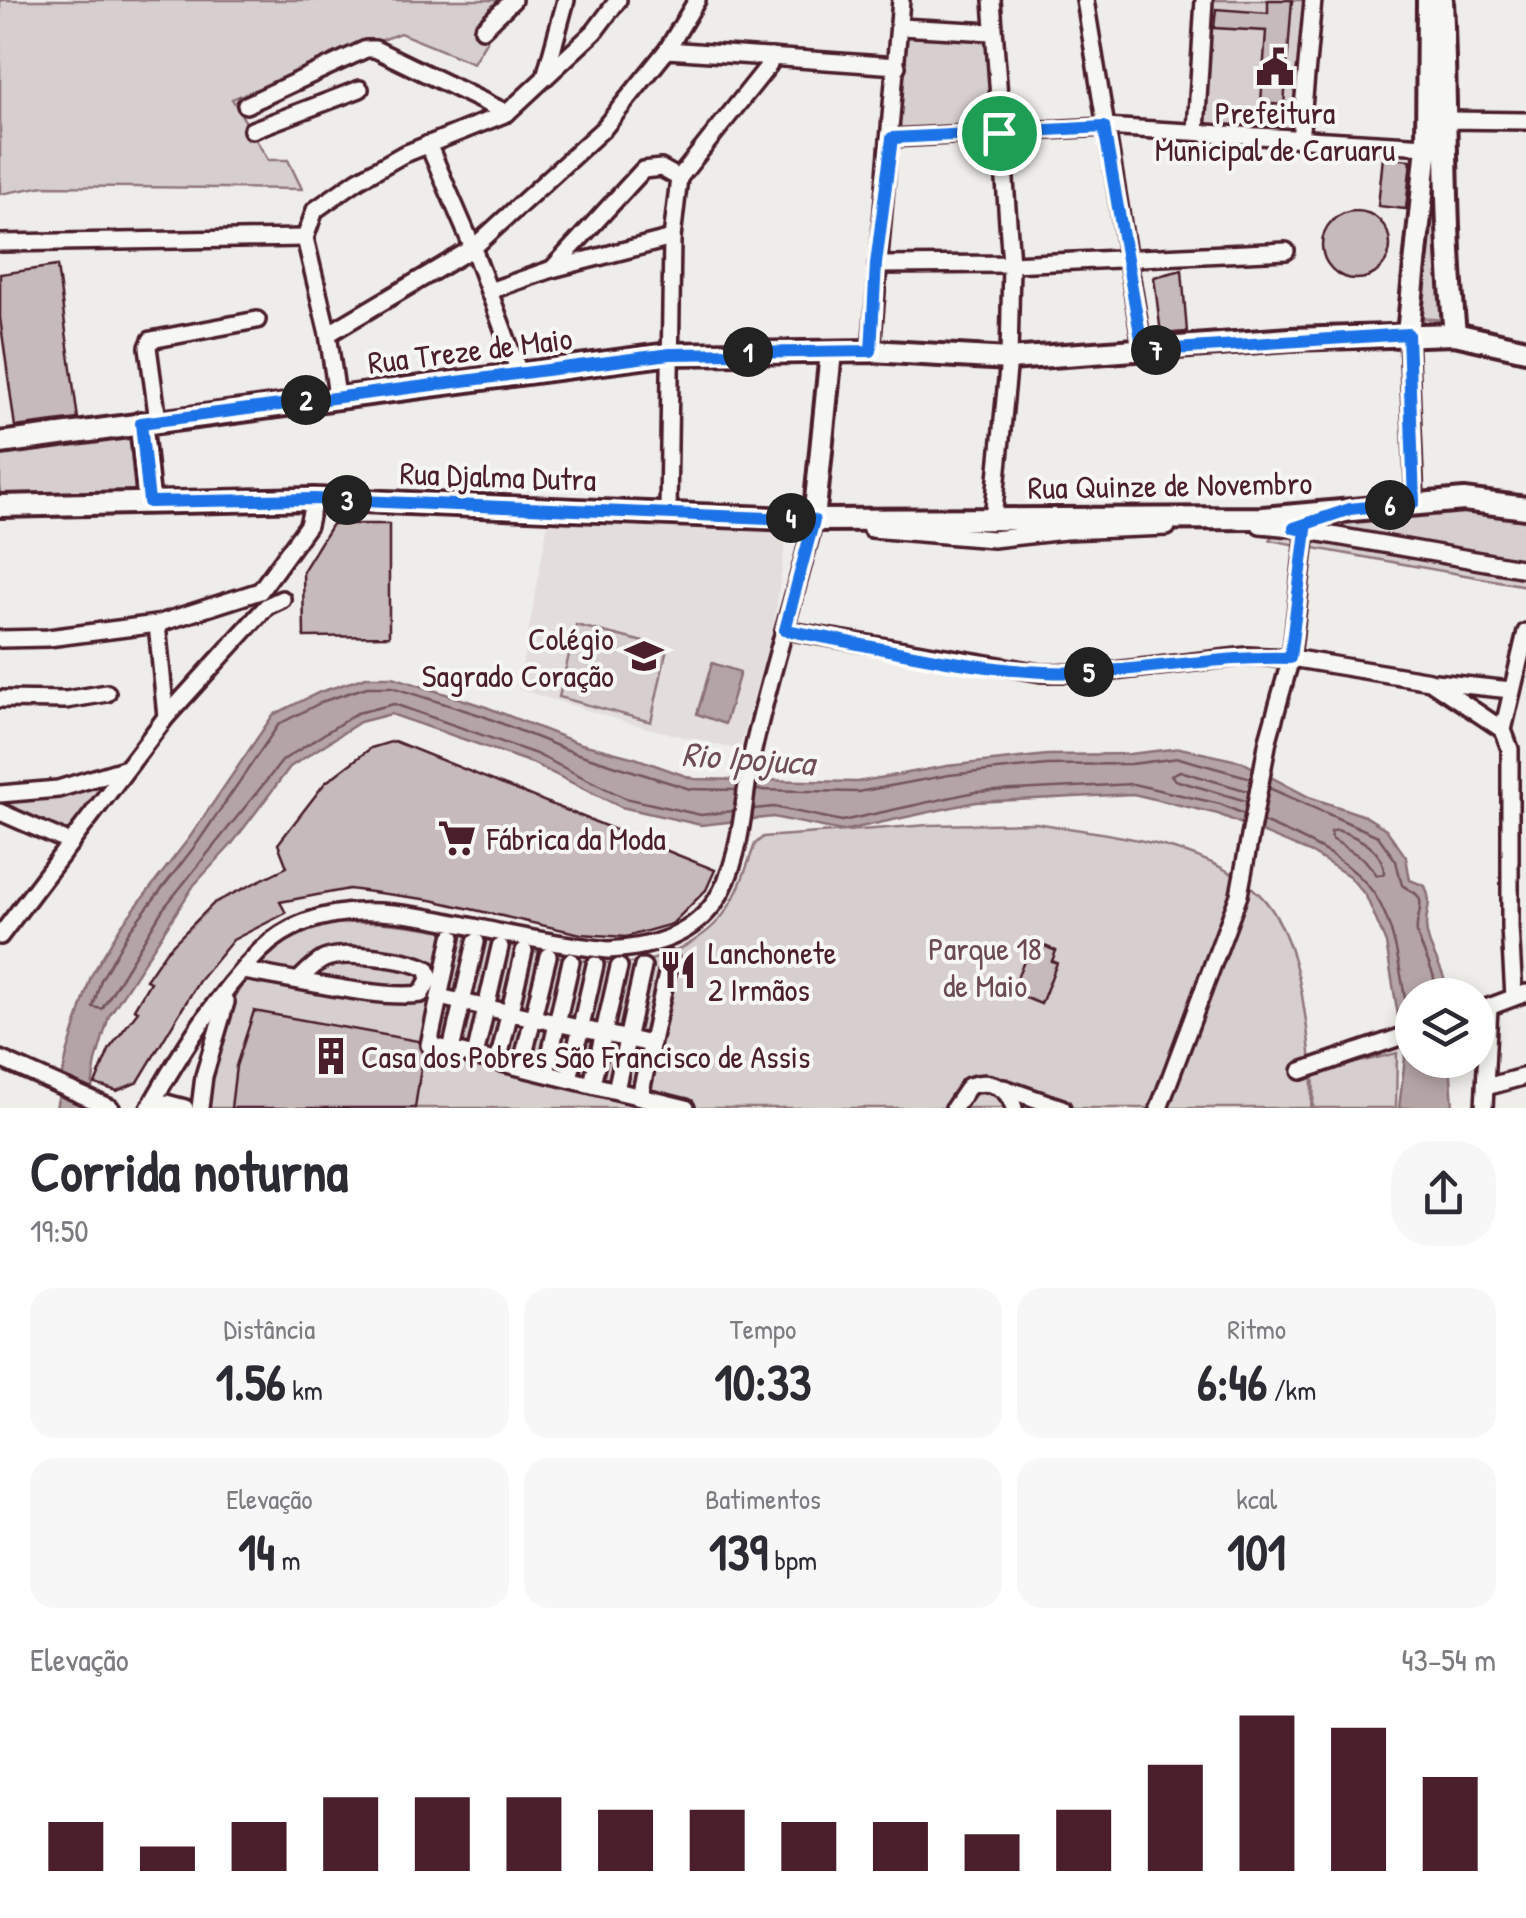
<!DOCTYPE html>
<html lang="pt">
<head>
<meta charset="utf-8">
<style>
  :root { --surface:#fff; --page:#f7f7f7; --text:#2b2b33; --muted:#7c7c81; --accent:#4a1f2b }
  body { margin:0; font-family:"Patrick Hand",sans-serif; background:var(--page); color:var(--text); height:100vh; display:flex; flex-direction:column; font-size:38px; white-space:nowrap }
  * { box-sizing:border-box; margin:0 }
  p { font-size:32px; color:var(--muted) }
  .icon { flex:none; width:55px; height:55px; fill:none; stroke:currentColor; stroke-width:2; stroke-linecap:round; stroke-linejoin:round }
  .map { position:relative; height:1108px; overflow:hidden }
  .panel { display:flex; flex-direction:column; background:var(--surface); flex:1 }
  .panel>* { flex:none }
  .tools { position:absolute; left:1395px; top:978px; display:grid; gap:20px }
  .tools a { display:grid; place-items:center; width:100px; height:100px; border-radius:50%; background:var(--surface); box-shadow:0 5px 15px #0003; font-size:50px }
  .pin { position:absolute; display:grid; place-items:center; width:85px; height:85px; color:#fff; margin:-42px; border:5px solid #fff; border-radius:50%; box-shadow:0 2px 10px #0007 }
  .km { position:absolute; width:50px; height:50px; margin:-25px; border-radius:50%; background:#222; color:#fff; font-size:28px; line-height:50px; text-align:center }
  .round { display:grid; place-items:center; flex:none; width:105px; height:105px; border-radius:40px; background:var(--page) }
  .summary { display:flex; align-items:center; justify-content:space-between; height:170px; padding:0 30px }
  h1 { font-size:55px; font-weight:700; line-height:75px }
  .stats { display:grid; grid-template-columns:repeat(3,1fr); gap:15px; height:170px; padding:10px 30px }
  .stats div { display:grid; align-content:center; border-radius:25px; background:var(--page); text-align:center }
  .stats b { font-size:50px; font-weight:700 }
  .stats small { font-size:28px; font-weight:400 }
  .stats p { font-size:28px }
  .chart { height:280px; padding:20px 30px }
  .chart p { display:flex; justify-content:space-between }
  .chart svg { width:100%; height:180px; margin-top:10px; stroke:var(--accent); stroke-width:6 }
  .map>svg:first-child { display:block }
  .built { fill:#e3dedc }
  .green { fill:#d7cfce; stroke:#90777c; stroke-width:2.5 }
  .water { fill:#b4a4a5; stroke:#8a6f74; stroke-width:2.5 }
  .lines { fill:none; stroke-linecap:round; stroke-linejoin:round }
  .shore { stroke:#74545c; stroke-width:2.5 }
  .building { fill:#c6babb; stroke:#4a1f2b; stroke-width:2.5 }
  .minor-casing { stroke:#4a1f2b; stroke-width:22 }
  .major-casing { stroke:#4a1f2b; stroke-width:28 }
  .minor { stroke:#f6f6f2; stroke-width:15 }
  .major { stroke:#f6f6f2; stroke-width:20 }
  .route-casing { stroke:#fff; stroke-width:20 }
  .route { stroke:#1a73e8; stroke-width:12 }
  .labels { text-anchor:middle; dominant-baseline:central; stroke-width:8; stroke-linejoin:round; paint-order:stroke }
  .poi-label { font-size:32px; fill:#4a1f2b; stroke:#f6f6f2; text-anchor:start }
  .street-label { font-size:32px; fill:#4a1f2b; stroke:#f6f6f2 }
  .park-label { font-size:32px; fill:#6d4b54; stroke:#f6f6f2 }
  .water-label { font-size:35px; font-style:italic; fill:#6f4e56; stroke:#f6f6f2 }
</style>
</head>
<body>
<div class="map">
<svg width="1526" height="1108" viewBox="0 0 1526 1108">
  <rect width="100%" height="100%" fill="#efedea"/>
  <filter id="ink" filterUnits="userSpaceOnUse"><feTurbulence type="fractalNoise" baseFrequency=".01" numOctaves="2"/><feDisplacementMap in="SourceGraphic" scale="20" xChannelSelector="R" yChannelSelector="G"/><feConvolveMatrix kernelMatrix="1 2 1 2 8 2 1 2 1" color-interpolation-filters="sRGB"/></filter>
  <g filter="url(#ink)">
    <polygon class="built" points="550,511 788,527 774,624 739,750 631,724 518,689"/>
    <g class="green">
      <polygon points="0,0 511,0 473,63 400,33 232,99 268,160 288,160 302,189 44,186 0,194"/>
      <polygon points="1209,0 1307,0 1296,131 1204,125"/>
      <polygon points="904,32 990,34 990,130 897,134"/>
      <polygon points="1443,136 1450,320 1415,318 1430,154"/>
      <polygon points="145,427 151,499 0,501 0,448"/>
      <polygon points="1422,506 1526,513 1526,586 1269,540 1275,533"/>
      <polygon points="576,625 667,648 651,722 559,697"/>
      <polygon points="117,774 69,834 0,801"/>
      <path d="M1036,823c70,12 170,19 224,72 27,27 39,77 44,113 5,33 10,67 7,100h-1104c7,-39 12,-82 32,-118 78,-143 287,-13 400,-28 28,-3 62,-22 80,-42 18,-20 27,-52 36,-76l8,-7 166,-12z"/>
      <polygon points="1397,1053 1396,1108 1313,1108 1314,1073"/>
    </g>
    <g class="water">
      <polygon points="712,663 740,672 725,724 697,714"/>
      <path d="M366,677h27l93,30 92,36 57,15 59,21 163,3 90,-16 100,-11 83,-1 50,-6 62,14 67,35 56,19 21,13 20,28 4,23 15,6c8,20 1,21 1,40 1,25 20,42 21,69h-35v65h38l3,48h-54l6,-50 -19,-115 -20,-47 -17,-20 -37,-23 -94,-39 -85,-20 -157,8 -134,29 -69,-14 -72,8 -80,-18 -89,-44 -141,-49 -31,8 -70,45 -59,78 -37,40 -85,131 -13,45 -7,47h-33l11,-54 24,-78 30,-50 69,-89 83,-122 47,-23z"/>
    </g>
    <g class="lines">
      <g class="shore">
        <path d="M1269,788l109,48 18,25 6,24c6,5 16,7 18,15 2,11 -5,22 -3,33 6,22 19,39 20,62"/>
        <polyline points="756,790 858,792 949,775 1047,765 1131,764 1179,758 1251,778"/>
        <polyline points="1246,801 1175,780 1171,775 1180,771 1248,791"/>
        <polyline points="754,809 774,807 842,821 975,792 1133,784 1220,804 1244,814"/>
        <polyline points="733,811 701,815 625,798 536,754 394,704 357,713 283,760 163,909 102,1009 93,1007 101,980 129,931 198,842 279,724 324,701 367,687 392,687 483,716 575,753 690,789 736,790"/>
        <path d="M1263,822c123,51 126,75 146,201"/>
        <path d="M1337,830c21,7 47,19 47,44l-7,1 -13,-16 -32,-20 -1,-7z"/>
      </g>
    </g>
    <g class="building">
      <polygon points="1268,0 1292,0 1284,105 1261,103 1266,31 1214,28 1216,9 1268,13"/>
      <polygon points="1383,157 1411,160 1406,209 1378,206"/>
      <circle cx="1356" cy="245" r="34"/>
      <polygon points="57,266 78,419 15,427 0,318 0,274"/>
      <polygon points="1182,270 1187,332 1161,334 1154,277"/>
      <polygon points="332,524 389,524 389,636 304,637 303,571"/>
      <polygon points="394,741 715,870 706,890 672,924 626,937 581,934 431,900 349,889 280,902 286,913 233,940 199,981 138,1082 117,1091 95,1084 110,1048 138,1011 134,1009 150,982 146,980 166,951 214,903 287,867 278,844 325,783 371,748"/>
      <polygon points="1040,944 1056,951 1052,961 1057,963 1041,1004 1011,992 1028,952 1036,955"/>
      <polygon points="254,1011 418,1041 423,1054 415,1108 231,1108 236,1066"/>
    </g>
    <g class="lines">
      <g class="minor-casing">
        <g id="minor">
          <polyline points="992,0 1011,264 1009,359 993,519"/>
          <polyline points="1085,0 1143,351"/>
          <polyline points="900,27 992,32"/>
          <polyline points="483,29 513,0"/>
          <polyline points="667,50 897,66"/>
          <polyline points="545,77 566,0"/>
          <polyline points="246,105 366,49 375,49 507,113"/>
          <polyline points="252,130 360,89"/>
          <polyline points="1196,131 1204,0"/>
          <polyline points="892,138 1104,127 1427,146 1448,120 1526,121"/>
          <polyline points="1300,140 1313,0"/>
          <polyline points="428,144 473,248 520,375"/>
          <polyline points="305,238 315,210 358,180 402,155 507,113 594,32 618,0"/>
          <polyline points="305,238 328,334 337,396"/>
          <polyline points="0,243 305,238"/>
          <polyline points="877,265 1011,264 1286,251"/>
          <polyline points="552,269 643,170 661,168 679,178"/>
          <polyline points="489,291 552,269 672,238"/>
          <polyline points="328,334 473,248 604,128 667,50 697,0"/>
          <polyline points="1408,334 1415,502"/>
          <polyline points="871,351 901,0"/>
          <polyline points="158,421 148,347 151,340 257,320"/>
          <polyline points="668,513 672,238 679,178 769,65 771,57"/>
          <polyline points="1260,525 1293,528 1316,520"/>
          <polyline points="871,529 993,539 1065,531 1167,527"/>
          <polyline points="1297,529 1526,569"/>
          <polyline points="157,624 166,717"/>
          <polyline points="785,630 1041,673 1096,673 1247,656 1291,658 1430,681 1503,730"/>
          <polyline points="0,639 48,638 157,624 260,591 308,525 314,499"/>
          <polyline points="1435,682 1511,690"/>
          <polyline points="0,699 66,700 107,693"/>
          <polyline points="0,794 58,789 127,768"/>
          <polyline points="0,812 71,843"/>
          <polyline points="0,936 166,717 267,606 282,599"/>
          <polyline points="452,937 429,1045 686,1108"/>
          <path d="M244,971c45,7 136,29 177,23l9,-16 -3,-9c-19,-10 -82,-19 -103,-10 -10,5 -17,13 -25,21"/>
          <polyline points="439,997 651,1044"/>
          <polyline points="1514,997 1510,927 1510,749 1503,730 1526,632"/>
          <polyline points="1478,1011 1526,993"/>
          <polyline points="451,1050 476,942"/>
          <polyline points="475,1056 500,947"/>
          <polyline points="0,1059 111,1108"/>
          <polyline points="498,1062 524,951"/>
          <polyline points="521,1067 548,956"/>
          <polyline points="1301,1071 1412,1033"/>
          <polyline points="546,1073 571,961"/>
          <polyline points="569,1079 595,965"/>
          <polyline points="592,1084 619,967"/>
          <polyline points="1486,1087 1526,1076"/>
          <polyline points="1004,1088 1062,1108"/>
          <polyline points="616,1090 643,967"/>
          <polyline points="640,1096 670,960"/>
          <path d="M149,1108c31,-54 66,-112 111,-157 65,-64 165,-34 242,-18 35,7 71,13 106,17 40,-2 82,-12 107,-48 28,-41 27,-100 37,-147 17,-79 43,-157 62,-235"/>
          <polyline points="151,1108 166,1103 185,1108"/>
          <polyline points="200,1108 204,1076 226,1002"/>
          <path d="M954,1108l15,-22c20,-7 39,0 45,22"/>
          <polyline points="1159,1108 1239,895 1268,740 1291,658 1306,530"/>
          <polyline points="1484,1108 1489,1007"/>
        </g>
      </g>
      <g class="major-casing">
        <g id="major">
          <path d="M1442,0c5,111 2,223 13,334"/>
          <polyline points="1408,334 1427,146 1428,0"/>
          <polyline points="141,423 149,502"/>
          <polyline points="0,443 670,354 871,351 1009,359 1290,339 1455,334 1526,350"/>
          <polyline points="0,506 314,499 814,520 1263,518 1464,500 1526,508"/>
          <polyline points="814,520 831,352"/>
        </g>
      </g>
      <use href="#minor" class="minor"/>
      <use href="#major" class="major"/>
    </g>
  </g>
  <g class="lines" filter="url(#ink)">
    <g class="route-casing">
      <path id="route" d="M1104,127l39,224 265,-17 6,168 -64,7 -56,19 12,2 -16,128c-82,-3 -163,18 -246,14 -80,-3 -178,-28 -259,-42l29,-110 -500,-21 -165,3 -8,-79 529,-69 201,-3 5,-87 16,-126z"/>
    </g>
    <use href="#route" class="route"/>
  </g>
  <defs>
    <g id="civic-bare" transform="scale(3)"><path d="M-.6-6.5H3V-4.5H.6V-3L4-1V1h2V6H-6V1h2V-1L-.6-3ZM-1.2 2.5V6h2.4V2.5Z" fill="#4a1f2b" stroke="#f6f6f2" stroke-width="2.5" paint-order="stroke"/></g>
    <g id="school-bare" transform="scale(3)"><path d="M0-5L7-2L0 1L-7-2ZM-4 1L0 2.5L4 1V4Q0 6-4 4Z" fill="#4a1f2b" stroke="#f6f6f2" stroke-width="2.5" paint-order="stroke"/></g>
    <g id="supermarket-bare" transform="scale(3)"><path d="M-6-5.5h2.5l.6 2H6L4.5 2H-2.5L-4.4-4H-6ZM-1.5 3.2a1.3 1.3 0 1 0 .1 0ZM3 3.2a1.3 1.3 0 1 0 .1 0Z" fill="#4a1f2b" stroke="#f6f6f2" stroke-width="2.5" paint-order="stroke"/></g>
    <g id="restaurant-bare" transform="scale(3)"><path d="M-5-6h1v4h1v-4h1v4h1v-4h1v5L-1.5 .5V6h-2V.5L-5-1ZM5-6V6H3V1.5H1.5Q1.5-4 5-6Z" fill="#4a1f2b" stroke="#f6f6f2" stroke-width="2.5" paint-order="stroke"/></g>
    <g id="building-bare" transform="scale(3)"><path d="M-4-6H4V6H1V3H-1V6H-4ZM-2.5-4.3h1.7v1.8h-1.7ZM.8-4.3h1.7v1.8H.8ZM-2.5-1h1.7V.8h-1.7ZM.8-1h1.7V.8H.8Z" fill="#4a1f2b" stroke="#f6f6f2" stroke-width="2.5" paint-order="stroke"/></g>
  </defs>
  <g fill-rule="evenodd">
    <use href="#civic-bare" x="1275" y="67"/>
    <use href="#school-bare" x="644" y="656"/>
    <use href="#supermarket-bare" x="457" y="838"/>
    <use href="#restaurant-bare" x="678" y="970"/>
    <use href="#building-bare" x="331" y="1056"/>
  </g>
  <g class="labels">
    <g class="poi-label">
      <text x="1275" y="112" text-anchor="middle">Prefeitura<tspan x="1275" dy="37">Municipal de Caruaru</tspan></text>
      <text x="614" y="638" text-anchor="end">Colégio<tspan x="614" dy="37">Sagrado Coração</tspan></text>
      <text x="487" y="838">Fábrica da Moda</text>
      <text x="708" y="952">Lanchonete<tspan x="708" dy="37">2 Irmãos</tspan></text>
      <text x="361" y="1056">Casa dos Pobres São Francisco de Assis</text>
    </g>
    <g class="street-label">
      <text transform="translate(470 350) rotate(-7)">Rua Treze de Maio</text>
      <text transform="translate(498 476) rotate(2)">Rua Djalma Dutra</text>
      <text transform="translate(1170 485) rotate(-1)">Rua Quinze de Novembro</text>
    </g>
    <g class="park-label">
      <text x="985" y="948">Parque 18<tspan x="985" dy="37">de Maio</tspan></text>
    </g>
    <g class="water-label">
      <text transform="translate(748 758) rotate(4)">Rio Ipojuca</text>
    </g>
  </g>
</svg>
<div class="tools">
<a><svg class="icon" aria-label="layers" viewBox="0 0 24 24"><path d="M12 4l9 5-9 5-9-5zM3 14l9 5 9-5"/></svg></a>
</div>
<div class="pin" style="left:999px;top:133px;background:#1e9e55"><svg class="icon" aria-label="arrive" viewBox="0 0 24 24"><path d="M6 21V4h12l-3 4 3 4H6"/></svg></div>
<b class="km" style="left:748px;top:352px">1</b>
<b class="km" style="left:306px;top:400px">2</b>
<b class="km" style="left:347px;top:500px">3</b>
<b class="km" style="left:791px;top:518px">4</b>
<b class="km" style="left:1089px;top:672px">5</b>
<b class="km" style="left:1390px;top:505px">6</b>
<b class="km" style="left:1156px;top:350px">7</b>
</div>
<section class="panel">
<div class="summary"><div><h1>Corrida noturna</h1><p>19:50</p></div><a class="round"><svg class="icon" aria-label="share" viewBox="0 0 24 24"><path d="M12 15V3M7 8l5-5 5 5M5 13v7h14v-7"/></svg></a></div>
<div class="stats">
<div><p>Distância</p><b>1.56<small> km</small></b></div>
<div><p>Tempo</p><b>10:33</b></div>
<div><p>Ritmo</p><b>6:46<small> /km</small></b></div>
</div>
<div class="stats">
<div><p>Elevação</p><b>14<small> m</small></b></div>
<div><p>Batimentos</p><b>139<small> bpm</small></b></div>
<div><p>kcal</p><b>101</b></div>
</div>
<div class="chart"><p><span>Elevação</span>43–54 m</p>
<svg viewBox="0 0 160 44" preserveAspectRatio="none"><path d="M5 44V32M15 44V38M25 44V32M35 44V26M45 44V26M55 44V26M65 44V29M75 44V29M85 44V32M95 44V32M105 44V35M115 44V29M125 44V18M135 44V6M145 44V9M155 44V21"/></svg>
</div>
</section>
</body>
</html>
